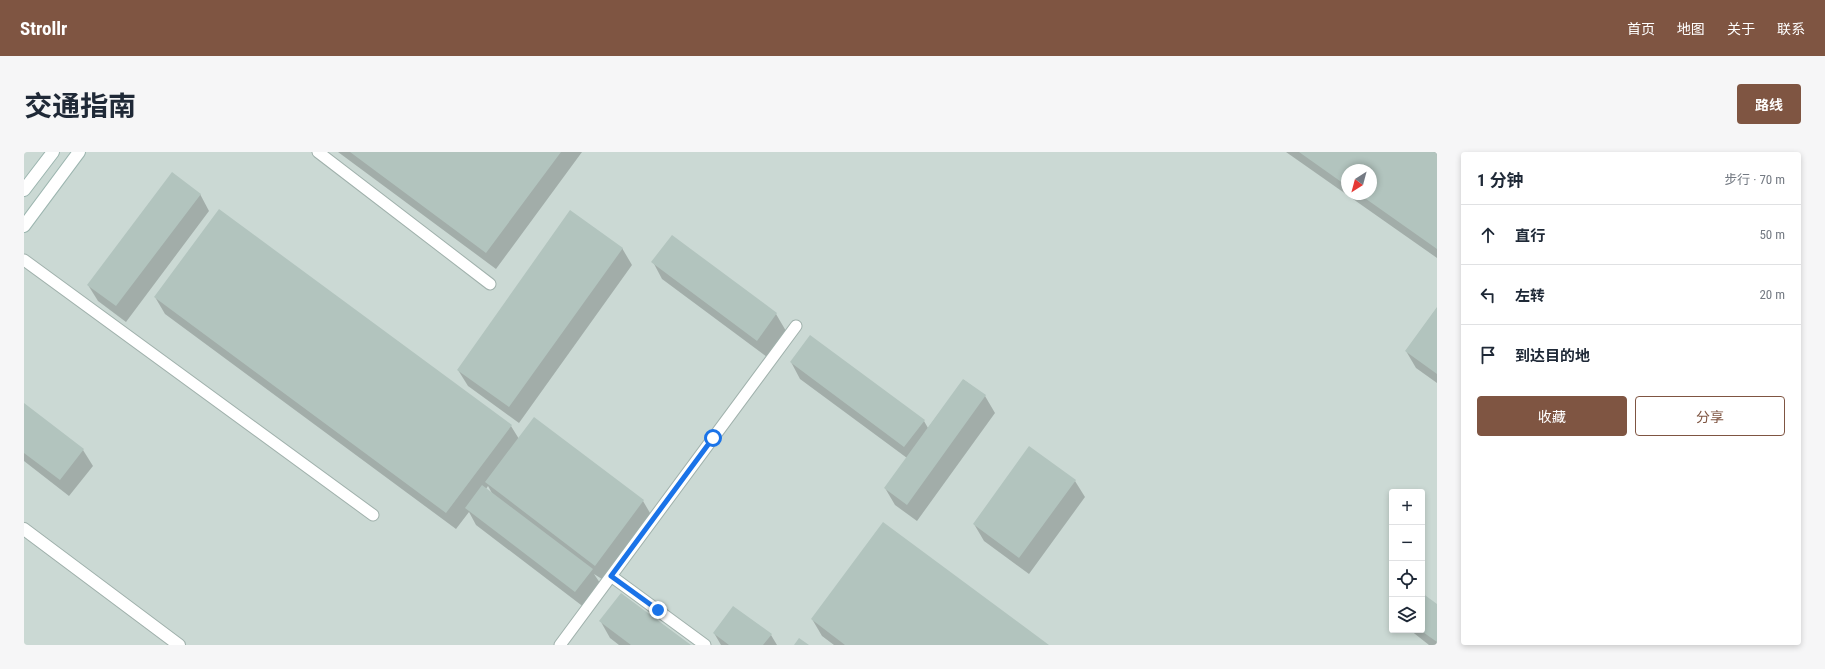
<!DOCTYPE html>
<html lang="zh">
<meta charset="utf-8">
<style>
body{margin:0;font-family:"Roboto Condensed","Noto Sans SC",sans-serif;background:#f6f6f7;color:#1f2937}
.controls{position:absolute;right:12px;bottom:12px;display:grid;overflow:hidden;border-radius:4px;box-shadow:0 2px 6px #0003}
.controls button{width:36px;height:36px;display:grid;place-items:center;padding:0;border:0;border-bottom:1px solid #e0e1e3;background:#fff;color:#1f2937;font:20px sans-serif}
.compass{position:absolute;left:1317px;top:12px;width:36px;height:36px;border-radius:50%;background:#fff;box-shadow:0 2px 6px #0003;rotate:216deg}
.stop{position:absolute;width:12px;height:12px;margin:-9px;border:3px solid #1a73e8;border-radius:50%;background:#fff}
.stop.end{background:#1a73e8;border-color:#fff;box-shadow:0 1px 4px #0008}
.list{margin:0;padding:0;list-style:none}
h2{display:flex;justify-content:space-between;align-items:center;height:52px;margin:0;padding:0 16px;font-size:17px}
h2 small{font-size:13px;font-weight:400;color:#747a83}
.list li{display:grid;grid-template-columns:26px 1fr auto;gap:12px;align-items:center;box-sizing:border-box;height:60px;padding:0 16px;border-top:1px solid #e0e1e3}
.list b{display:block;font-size:15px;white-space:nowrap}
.list em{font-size:13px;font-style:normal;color:#747a83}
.actions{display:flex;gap:8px;padding:12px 16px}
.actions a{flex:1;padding:9px 0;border:1px solid #7f5542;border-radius:4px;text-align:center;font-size:14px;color:#7f5542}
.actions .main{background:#7f5542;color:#fff}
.icon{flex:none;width:22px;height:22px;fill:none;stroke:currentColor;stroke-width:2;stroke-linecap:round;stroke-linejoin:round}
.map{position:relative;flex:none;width:1413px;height:493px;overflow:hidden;border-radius:4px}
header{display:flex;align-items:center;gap:24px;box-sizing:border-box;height:56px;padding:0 20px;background:#7f5542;color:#fff}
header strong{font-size:19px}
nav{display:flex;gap:22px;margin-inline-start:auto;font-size:14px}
.intro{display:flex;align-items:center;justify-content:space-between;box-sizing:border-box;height:96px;padding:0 24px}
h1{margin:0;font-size:28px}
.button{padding:10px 18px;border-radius:4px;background:#7f5542;color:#fff;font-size:14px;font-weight:700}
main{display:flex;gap:24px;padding:0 24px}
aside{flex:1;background:#fff;border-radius:4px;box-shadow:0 2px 6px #0003}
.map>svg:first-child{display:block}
.built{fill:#cbd9d4;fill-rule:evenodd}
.shadow{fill:#0003;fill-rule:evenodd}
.building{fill:#b2c4be}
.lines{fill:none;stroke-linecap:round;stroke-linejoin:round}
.service-casing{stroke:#a0b1ac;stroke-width:13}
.tertiary-casing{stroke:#a0b1ac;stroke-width:14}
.secondary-casing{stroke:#9cb5af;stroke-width:14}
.service{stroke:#fff;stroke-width:11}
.tertiary{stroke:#fff;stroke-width:12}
.secondary{stroke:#fff;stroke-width:12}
.route{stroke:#1a73e8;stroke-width:5}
</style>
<header>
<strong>Strollr</strong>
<nav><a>首页</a><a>地图</a><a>关于</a><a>联系</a></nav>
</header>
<div class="intro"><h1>交通指南</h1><a class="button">路线</a></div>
<main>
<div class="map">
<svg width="1413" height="493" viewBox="0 0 1413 493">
<rect width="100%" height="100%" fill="#dde9e5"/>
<path class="built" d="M0 0H1413V493H0ZM1323 18H1347V42H1323ZM1368 340H1398V478H1368Z"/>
<path class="shadow" d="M314 0H558L472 117Z
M1262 0H1413V106ZM1323 18H1347V42H1323Z
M176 42 185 59 102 170 74 149 64 133Z
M598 96 608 113 495 271 444 234 434 218Z
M629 110 752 162 762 179 743 205 638 127Z
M131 145 487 274 495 287 510 267 619 349 629 366 581 429 570 422 578 434 561 456 452 373 445 360 432 377 141 162ZM464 334 469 343 462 337Z
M1413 156V231L1392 216 1382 199Z
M767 210 900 269 904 276 940 228 961 244 971 261 893 369 871 353 861 336 883 306 776 227Z
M0 252 59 298 69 314 45 344 0 309Z
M1051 329 1061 345 1005 422 960 389 950 372Z
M1398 442 1413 453V493H1405L1386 478H1398Z
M788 467 1024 493H810L798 484Z
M577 470 665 493H595L586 486Z
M690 481 747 483 753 493H697Z"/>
<path class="building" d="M326 0H537L462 101Z
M1275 0H1413V97L1335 42H1347V18H1323V34Z
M148 20 177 42 92 154 63 133Z
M195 57 488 273 422 361 130 145Z
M546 58 599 96 485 255 433 218Z
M648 83 753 161 733 189 627 110Z
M1413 155V222L1381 199Z
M786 183 901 268 880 295 766 210Z
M939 227 962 243 883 353 860 336Z
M0 251 60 297 36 328 0 301Z
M510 265 620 348 571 414 461 330Z
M1005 294 1052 328 995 406 949 372Z
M458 333 569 417 551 440 441 356Z
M859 370 1025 493H821L787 467Z
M597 441 667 493H607L575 469Z
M1398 441 1413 452V490L1396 478H1398Z
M709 454 748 482 739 493H705L689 481Z
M775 486 785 493H770Z"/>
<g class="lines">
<defs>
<path id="service" d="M294 0 466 132
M0 108 349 363
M587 424 681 493
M536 493 772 174"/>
<path id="tertiary" d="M0 377 155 493"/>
<path id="secondary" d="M0 38 29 0
M0 74 55 0"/>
</defs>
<use href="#service" class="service-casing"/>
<use href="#tertiary" class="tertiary-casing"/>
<use href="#secondary" class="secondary-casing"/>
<use href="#service" class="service"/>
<use href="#tertiary" class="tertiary"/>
<use href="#secondary" class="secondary"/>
</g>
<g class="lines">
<path class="route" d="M634 458 587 424 689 286"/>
</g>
</svg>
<div class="controls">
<button>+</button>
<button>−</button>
<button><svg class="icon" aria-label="locate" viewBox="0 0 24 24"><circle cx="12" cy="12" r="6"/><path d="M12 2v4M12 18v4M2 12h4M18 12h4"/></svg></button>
<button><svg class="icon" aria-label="layers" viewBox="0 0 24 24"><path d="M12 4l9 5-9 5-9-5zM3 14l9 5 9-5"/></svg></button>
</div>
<svg class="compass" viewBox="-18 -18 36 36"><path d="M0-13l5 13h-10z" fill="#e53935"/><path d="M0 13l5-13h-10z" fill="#747a83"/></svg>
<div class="stop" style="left:689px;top:286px"></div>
<div class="stop end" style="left:634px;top:458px"></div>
</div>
<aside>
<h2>1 分钟<small>步行 · 70 m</small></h2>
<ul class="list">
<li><svg class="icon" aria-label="ahead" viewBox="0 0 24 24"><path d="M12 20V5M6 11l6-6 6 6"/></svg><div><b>直行</b></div><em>50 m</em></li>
<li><svg class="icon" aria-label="left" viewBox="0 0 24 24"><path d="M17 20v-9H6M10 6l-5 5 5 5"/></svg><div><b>左转</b></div><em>20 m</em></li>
<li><svg class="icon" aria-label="arrive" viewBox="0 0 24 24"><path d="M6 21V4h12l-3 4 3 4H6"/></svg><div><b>到达目的地</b></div></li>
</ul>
<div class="actions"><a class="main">收藏</a><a>分享</a></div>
</aside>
</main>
